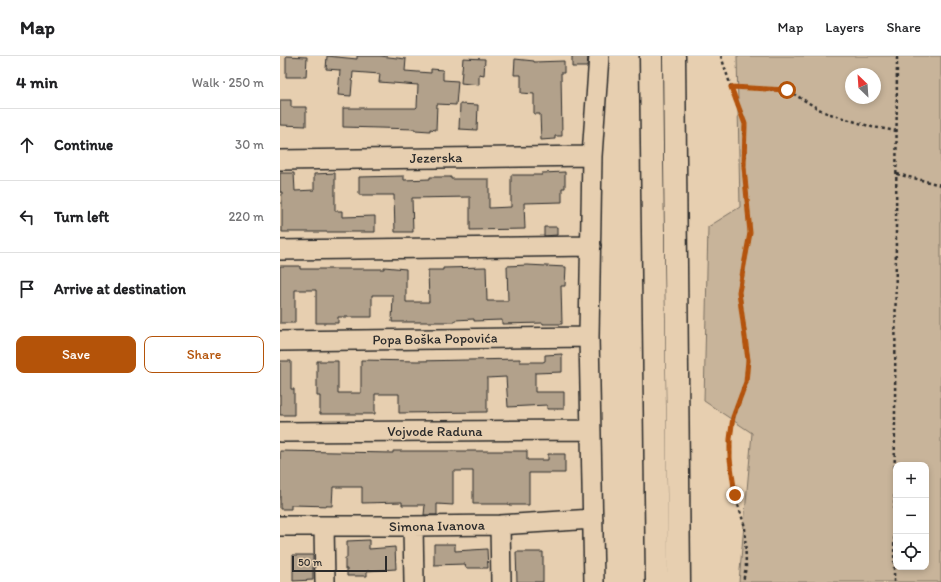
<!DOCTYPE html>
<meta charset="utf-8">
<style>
body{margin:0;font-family:Itim,sans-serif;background:#f2f2f2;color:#202124}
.controls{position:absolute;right:12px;bottom:12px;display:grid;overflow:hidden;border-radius:8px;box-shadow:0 2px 6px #0003}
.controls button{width:36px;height:36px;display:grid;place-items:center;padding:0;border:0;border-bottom:1px solid #e0e0e0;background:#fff;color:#202124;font:20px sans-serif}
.compass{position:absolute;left:565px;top:12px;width:36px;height:36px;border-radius:50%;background:#fff;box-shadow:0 2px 6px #0003;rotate:335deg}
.scale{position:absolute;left:12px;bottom:10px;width:95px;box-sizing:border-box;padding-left:4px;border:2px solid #2b2b2b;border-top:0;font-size:11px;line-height:14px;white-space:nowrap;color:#2b2b2b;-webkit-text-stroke:3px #e7cfb0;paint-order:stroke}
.stop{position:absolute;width:12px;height:12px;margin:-9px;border:3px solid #b45309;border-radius:50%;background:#fff}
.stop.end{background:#b45309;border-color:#fff;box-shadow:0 1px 4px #0008}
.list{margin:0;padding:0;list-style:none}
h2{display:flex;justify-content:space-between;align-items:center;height:52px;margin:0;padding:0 16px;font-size:17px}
h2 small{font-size:13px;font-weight:400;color:#757577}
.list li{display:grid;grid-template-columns:26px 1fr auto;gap:12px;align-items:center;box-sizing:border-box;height:72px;padding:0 16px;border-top:1px solid #e0e0e0}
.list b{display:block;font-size:15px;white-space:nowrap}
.list em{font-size:13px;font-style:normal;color:#757577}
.actions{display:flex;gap:8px;padding:12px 16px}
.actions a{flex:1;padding:9px 0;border:1px solid #b45309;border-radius:8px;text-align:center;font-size:14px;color:#b45309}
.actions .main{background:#b45309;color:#fff}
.icon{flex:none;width:22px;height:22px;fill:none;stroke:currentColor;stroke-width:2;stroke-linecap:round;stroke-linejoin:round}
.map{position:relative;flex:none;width:661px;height:526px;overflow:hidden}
header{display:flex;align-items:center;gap:24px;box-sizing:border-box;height:56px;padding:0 20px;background:#fff;border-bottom:1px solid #e0e0e0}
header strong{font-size:19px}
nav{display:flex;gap:22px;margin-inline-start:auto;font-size:14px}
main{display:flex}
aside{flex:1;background:#fff}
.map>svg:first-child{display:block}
.green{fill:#c8b49a;stroke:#7a7062;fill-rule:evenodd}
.building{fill:#b2a18b;stroke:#2b2b2b}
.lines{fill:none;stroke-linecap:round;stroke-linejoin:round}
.minor-casing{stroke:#2b2b2b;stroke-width:22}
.major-casing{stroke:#2b2b2b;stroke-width:25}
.path{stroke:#2b2b2b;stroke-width:2.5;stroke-dasharray:3 3;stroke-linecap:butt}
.minor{stroke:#e7cfb0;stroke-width:19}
.major{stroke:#e7cfb0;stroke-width:22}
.route{stroke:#b45309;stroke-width:5}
.labels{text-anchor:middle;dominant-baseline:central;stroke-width:3;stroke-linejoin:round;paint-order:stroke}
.street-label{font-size:14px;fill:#2b2b2b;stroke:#e7cfb0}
</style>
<header>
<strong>Map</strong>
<nav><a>Map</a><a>Layers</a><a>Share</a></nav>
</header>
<main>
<aside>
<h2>4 min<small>Walk · 250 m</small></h2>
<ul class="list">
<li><svg class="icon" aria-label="ahead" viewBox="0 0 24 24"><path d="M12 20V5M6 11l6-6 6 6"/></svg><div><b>Continue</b></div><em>30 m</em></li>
<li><svg class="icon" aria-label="left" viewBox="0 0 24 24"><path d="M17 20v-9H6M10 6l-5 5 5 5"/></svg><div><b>Turn left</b></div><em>220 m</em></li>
<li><svg class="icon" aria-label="arrive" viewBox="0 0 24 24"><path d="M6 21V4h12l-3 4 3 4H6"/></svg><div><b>Arrive at destination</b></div></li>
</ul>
<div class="actions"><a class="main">Save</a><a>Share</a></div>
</aside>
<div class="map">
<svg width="661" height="526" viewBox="0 0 661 526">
<rect width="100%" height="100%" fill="#e7cfb0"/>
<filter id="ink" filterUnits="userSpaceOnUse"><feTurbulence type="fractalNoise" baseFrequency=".025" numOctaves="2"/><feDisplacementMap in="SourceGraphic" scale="8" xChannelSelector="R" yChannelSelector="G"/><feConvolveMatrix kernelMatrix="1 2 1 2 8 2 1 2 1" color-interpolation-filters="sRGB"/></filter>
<g filter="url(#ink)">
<path class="green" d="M457 0H661V526H459L472 377 424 345 428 171 460 151ZM571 18H595V42H571ZM616 409H646V511H616Z"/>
<path class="building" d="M6 0 27 1 26 21H6Z
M47 0 77 3V0H100L126 3 125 15 151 17V13L163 14V24L178 25 176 49 157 48 156 74 150 73V75L135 74V73L63 71V52H136L137 51 138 29 99 26 100 18 73 16 71 40 58 39 60 14 46 13Z
M292 0H308L307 11H292Z
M183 2 205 3 204 19 199 18V29L181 27Z
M235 3 254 5V6L284 5V17H281L282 80H275V83L261 84 260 58H254V38L241 37V19H234Z
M0 44H11V51H26V70L0 69Z
M180 48 198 49 197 74 179 73Z
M285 116V132H282V146L244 147 245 173 190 174V141L132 142 133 176H115L114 139H79V121L124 120V124L150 123V121H171V123H209V152L231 151V119H262V117Z
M0 117H14L15 135 34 134V118L55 117V155H62V161L95 160V176H2V136H0Z
M264 171H277V179L264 180Z
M247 209 286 211 285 230H281L282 268H263V267L222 268V264L194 265V263L175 264V266H112L113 239H92V261H58V267H36V234H15V267H0V210H20V213H104V211L126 213V246H149L148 214H163V212L206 211 207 245H228L227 210Z
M282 298V316L255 317V336H284V353H267V349L228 351 226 321 207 322V356L119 357V338H95V358H40V340H37V305H58V337H81V304L137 305 240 303V306H263L265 305V299Z
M0 305H11V333H14V359H0Z
M0 395 113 397V395H247V404H268V398H285V417H249V449H229V448H193V415H173V449L157 448V459H144L145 449H122V446L82 447V431H53L52 450 11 449V453H0Z
M89 484V493L115 491 116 513 87 515V520H67V513H65V502H67V485Z
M154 488H175V495L207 493 208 512H186L185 508 154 509Z
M236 496H263V526H237Z
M13 499H33V524L13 525Z"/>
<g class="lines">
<defs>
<path id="minor" d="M0 104 312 100
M0 194 311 190
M0 285 309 281
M0 376 310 374
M220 469 221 526
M0 470H133L220 469 313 463
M44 470 45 526
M133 470 134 526
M314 526 309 281 312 100 319 0"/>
<path id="major" d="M371 0 377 526
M394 0 399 526"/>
</defs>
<use href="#minor" class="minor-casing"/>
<use href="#major" class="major-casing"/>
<path class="path" d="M441 0 451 31 507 34 544 56 592 71 617 75
M451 31 465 68 464 111 470 177 459 235 468 304 466 326 453 361 450 383V403L455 439 465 471 466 511 463 526
M617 118 661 129
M614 526 617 0"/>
<use href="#minor" class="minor"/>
<use href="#major" class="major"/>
</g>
</g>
<g class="lines" filter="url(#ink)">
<path class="route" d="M455 439 450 403V383L453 361 466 326 468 304 459 236 470 177 464 111 465 68 451 31 507 34"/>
</g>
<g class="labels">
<g class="street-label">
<text transform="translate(156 102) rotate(-1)">Jezerska</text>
<text transform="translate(155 283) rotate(-1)">Popa Boška Popovića</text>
<text x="155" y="375">Vojvode Raduna</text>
<text transform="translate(157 470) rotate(-1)">Simona Ivanova</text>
</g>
</g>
</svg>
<div class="controls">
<button>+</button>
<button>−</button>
<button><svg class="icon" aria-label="locate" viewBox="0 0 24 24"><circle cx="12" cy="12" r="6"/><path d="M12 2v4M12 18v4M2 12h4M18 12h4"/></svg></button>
</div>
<svg class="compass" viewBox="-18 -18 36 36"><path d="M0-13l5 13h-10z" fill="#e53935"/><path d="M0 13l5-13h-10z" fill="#757577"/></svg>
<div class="scale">50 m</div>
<div class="stop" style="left:507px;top:34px"></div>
<div class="stop end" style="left:455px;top:439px"></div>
</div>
</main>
